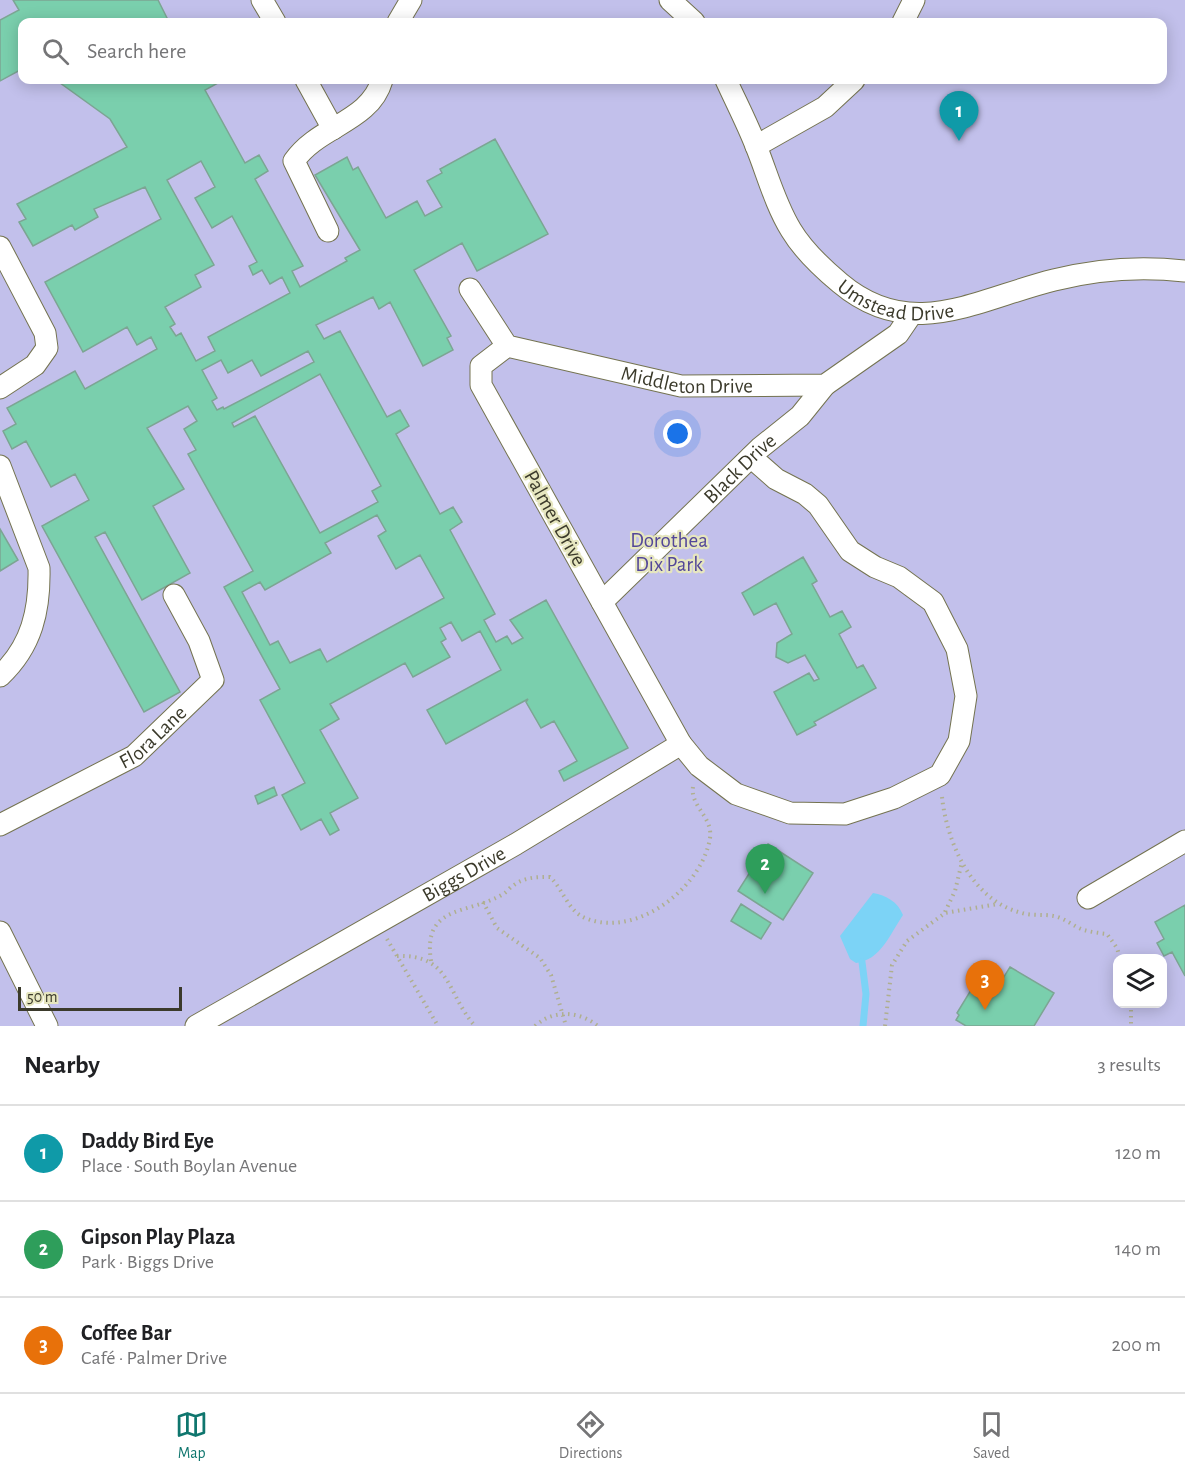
<!DOCTYPE html>
<meta charset="utf-8">
<style>
body{margin:0;font-family:"Alegreya Sans",sans-serif;background:#f6f6f6;color:#202124}
.controls{position:absolute;right:18px;bottom:18px;display:grid;overflow:hidden;border-radius:12px;box-shadow:0 3px 15px #0003}
.controls button{width:54px;height:54px;display:grid;place-items:center;padding:0;border:0;border-bottom:2px solid #e0e0e0;background:#fff;color:#202124;font:30px sans-serif}
.scale{position:absolute;left:18px;bottom:15px;width:164px;box-sizing:border-box;padding-left:6px;border:3px solid #3b3a2b;border-top:0;font-size:16px;line-height:21px;white-space:nowrap;color:#3b3a2b;-webkit-text-stroke:4px #e6e6bf;paint-order:stroke}
.you{position:absolute;left:678px;top:434px;width:21px;height:21px;margin:-15px;border:4px solid #fff;border-radius:50%;background:#1a73e8;box-shadow:0 0 0 9px #1a73e833}
.badge{display:grid;place-items:center;width:39px;height:39px;border-radius:50%;background:#0f766e;color:#fff;font-size:20px;font-weight:700}
.pin{position:absolute;translate:-50% -50px;filter:drop-shadow(0 2px 3px #0008)}
.pin::after{content:'';position:absolute;top:32px;width:21px;height:18px;background:inherit;clip-path:polygon(0 0,100% 0,50% 100%)}
.list{margin:0;padding:0;list-style:none}
h2{display:flex;justify-content:space-between;align-items:center;height:78px;margin:0;padding:0 24px;font-size:26px}
h2 small{font-size:20px;font-weight:400;color:#757577}
.list li{display:grid;grid-template-columns:39px 1fr auto;gap:18px;align-items:center;box-sizing:border-box;height:96px;padding:0 24px;border-top:2px solid #e0e0e0}
.list b{display:block;font-size:22px;white-space:nowrap}
.list p{margin:0;font-size:20px;white-space:nowrap;color:#757577}
.list em{font-size:20px;font-style:normal;color:#757577}
.icon{flex:none;width:33px;height:33px;fill:none;stroke:currentColor;stroke-width:2;stroke-linecap:round;stroke-linejoin:round}
.map{position:relative;flex:none;width:1185px;height:1026px;overflow:hidden}
.search{position:absolute;background:#fff;box-shadow:0 3px 15px #0003;left:18px;right:18px;top:18px;height:66px;display:flex;align-items:center;gap:15px;box-sizing:border-box;padding:0 21px;border-radius:12px;color:#757577;font-size:22px}
.sheet{height:366px;background:#fff}
nav{display:flex;justify-content:space-around;align-items:center;box-sizing:border-box;height:84px;border-top:2px solid #e0e0e0;background:#fff;font-size:16px;color:#757577}
nav a{display:grid;justify-items:center;gap:3px}
nav .on{color:#0f766e}
.map>svg:first-child{display:block}
.green{fill:#c2c0eb;fill-rule:evenodd}
.water{fill:#7cd3f6}
.lines{fill:none;stroke-linecap:round;stroke-linejoin:round}
.stream{stroke:#7cd3f6;stroke-width:7}
.building{fill:#7acfad;stroke:#7ca593;stroke-width:1.5;fill-rule:evenodd}
.minor-casing{stroke:#747350;stroke-width:23}
.path{stroke:#afaf8f;stroke-width:4;stroke-dasharray:1.5 4.5;stroke-linecap:butt}
.minor{stroke:#fff;stroke-width:21}
.labels{text-anchor:middle;dominant-baseline:central;stroke-width:4.5;stroke-linejoin:round;paint-order:stroke}
.street-label{font-size:21px;fill:#3b3a2b;stroke:#e6e6bf}
.park-label{font-size:21px;fill:#534798;stroke:#e6e6bf}
</style>
<div class="map">
<svg width="1185" height="1026" viewBox="0 0 1185 1026">
<rect width="100%" height="100%" fill="#e6e6bf"/>
<path class="green" d="M0 0H1185V1026H0ZM22 22H1162V80H22ZM1118 958H1162V1004H1118Z"/>
<path class="water" d="M873 893C886 895 898 902 903 915 890 934 881 960 856 963L850 959 840 936Z"/>
<g class="lines">
<path class="stream" d="M862 962 866 994 863 1026"/>
</g>
<path class="building" d="M13 0H158L169 22H22V69L0 81V20L19 10Z
M56 80H216L218 83 205 90 245 163 259 155 268 171 255 179 303 266 292 271 300 287 347 261 345 258 360 250 315 175 347 157 353 170 358 167 386 218 417 201 425 216 442 207 427 181 442 173 440 169 495 139 548 234 477 271 462 243 414 270 451 336 447 338 453 350 423 366 390 302 379 309 373 297 316 325 324 339 340 331 387 417 400 410 409 426 396 434 440 514 453 507 462 522 450 530 495 614 484 620 496 642 507 636 512 644 523 638 510 620 546 600 628 748 564 781 559 771 577 761 554 721 541 728 526 702 528 699 446 744 427 710 501 670 480 631 462 641 451 622 440 628 446 639 441 642 450 657 413 677 405 663 330 704 339 719 320 730 358 798 330 813 339 830 330 835 321 819 301 830 282 795 305 783 260 700 280 689 224 587 253 571 188 454 196 450 184 429 197 421 188 406 147 428 184 489 153 506 190 573 142 600 105 532 95 537 180 692 144 712 42 526 89 500 75 474 51 487 26 441 12 449 3 431 16 424 7 408 75 371 85 389 157 349 151 337 137 345 127 327 83 352 45 282 161 219 145 187 94 209 98 217 75 230 72 225 33 246 19 222 26 219 17 204 127 147 110 119ZM201 161 215 187 195 198 212 228 232 216 257 262 249 266 253 275 262 270 270 284 282 277 290 293 208 337 215 351 196 361 181 333 176 336 170 327 175 324 165 307 201 287 195 275 214 265 167 180ZM308 351 314 362 224 409 223 407 217 410 212 401 217 398 202 370 221 360 228 373 252 360 261 376ZM320 374 381 486 372 491 378 502 320 533 255 416 234 427 232 423ZM377 515 386 531 378 536 396 569 420 555 444 598 327 662 320 649 290 663 278 641 270 645 242 592 260 582 265 590 331 553 325 543Z
M0 529 18 560 0 571Z
M803 557 817 581 812 584 830 617 842 611 851 627 839 634 857 668 863 665 876 688 814 722 816 725 797 735 774 692 809 673 814 681 819 679 805 655 788 663 776 657 777 643 792 634 776 603 754 615 742 593Z
M274 787 277 795 258 804 255 796Z
M768 844 813 873 783 920 738 891Z
M741 904 771 923 761 939 731 921Z
M1185 905V976L1172 952 1164 956 1157 943 1164 939 1155 922Z
M1010 967 1054 993 1034 1026H966L956 1020 959 1015 957 1013 971 990 989 1001Z"/>
<g class="lines">
<defs>
<g id="minor">
<path d="M262 0 275 22"/>
<path d="M670 0 694 22"/>
<path d="M398 22 411 0"/>
<path d="M903 22 914 0"/>
<path d="M306 80 333 129"/>
<path id="s1" d="M726 80C736 102 747 123 756 146 767 173 775 204 791 230 803 250 822 268 840 283 911 343 977 299 1054 280 1097 269 1141 266 1185 271"/>
<path d="M756 146 825 107 854 80"/>
<path d="M328 231 294 161C318 126 370 122 382 80"/>
<path d="M0 247 45 333 47 348 35 365 0 388"/>
<path id="s2" d="M470 289 507 346 681 386 825 385 898 334 911 315"/>
<path d="M0 466 39 568C40 610 32 646 0 676"/>
<path id="s3" d="M602 602 760 448 800 416 825 385"/>
<path d="M681 744 699 766 736 794 790 813 845 814 894 798 940 775 959 741 966 696 957 649 933 602 899 577 875 567 850 551 818 505 805 494 776 479 751 457"/>
<path id="s4" d="M0 825 134 756 213 680 199 641 174 595"/>
<path d="M1088 898 1185 841"/>
<path d="M0 932 47 1026"/>
<path id="s5" d="M196 1026 516 844 681 744 481 385V366L507 346"/>
</g>
</defs>
<use href="#minor" class="minor-casing"/>
<path class="path" d="M942 797C947 843 972 901 1022 913 1032 916 1044 914 1054 916 1065 918 1074 927 1084 930 1091 932 1099 933 1107 934L1117 948 1120 958
M483 902 497 928 540 958 551 975 566 1026
M945 912 955 891 962 862
M387 939 438 1026
M397 956C451 954 446 993 475 1026
M431 961C422 903 470 915 503 894 507 892 510 887 514 885 525 877 537 877 550 877 563 889 568 911 585 918 636 939 702 888 710 838 713 817 690 806 693 787
M1131 1004V1026
M535 1026C554 1009 579 1011 598 1026
M885 1026 892 965 907 941 945 913 998 904"/>
<use href="#minor" class="minor"/>
</g>
<g class="labels">
<g class="street-label">
<text stroke="none"><textPath href="#s1" startOffset="297">Umstead Drive</textPath></text>
<text stroke="none"><textPath href="#s2" startOffset="252">Middleton Drive</textPath></text>
<text stroke="none"><textPath href="#s3" startOffset="192">Black Drive</textPath></text>
<text transform="translate(555 518) rotate(61)">Palmer Drive</text>
<text stroke="none"><textPath href="#s4" startOffset="177">Flora Lane</textPath></text>
<text stroke="none"><textPath href="#s5" startOffset="308">Biggs Drive</textPath></text>
</g>
<g class="park-label">
<text x="669" y="540">Dorothea<tspan x="669" dy="24">Dix Park</tspan></text>
</g>
</g>
</svg>
<div class="controls">
<button><svg class="icon" aria-label="layers" viewBox="0 0 24 24"><path d="M12 4l9 5-9 5-9-5zM3 14l9 5 9-5"/></svg></button>
</div>
<div class="scale">50 m</div>
<div class="you"></div>
<div class="pin badge" style="left:959px;top:141px;background:#0f9aa8">1</div>
<div class="pin badge" style="left:765px;top:894px;background:#2e9e5b">2</div>
<div class="pin badge" style="left:985px;top:1010px;background:#e8710a">3</div>
<div class="search"><svg class="icon" aria-label="search" viewBox="0 0 24 24"><circle cx="10" cy="10" r="6"/><path d="M15 15l6 6"/></svg>Search here</div>
</div>
<section class="sheet">
<h2>Nearby<small>3 results</small></h2>
<ul class="list">
<li><span class="badge" style="background:#0f9aa8">1</span><div><b>Daddy Bird Eye</b><p>Place · South Boylan Avenue</p></div><em>120 m</em></li>
<li><span class="badge" style="background:#2e9e5b">2</span><div><b>Gipson Play Plaza</b><p>Park · Biggs Drive</p></div><em>140 m</em></li>
<li><span class="badge" style="background:#e8710a">3</span><div><b>Coffee Bar</b><p>Café · Palmer Drive</p></div><em>200 m</em></li>
</ul>
</section>
<nav>
<a class="on"><svg class="icon" aria-label="map" viewBox="0 0 24 24"><path d="M3 6l6-2 6 2 6-2v14l-6 2-6-2-6 2zM9 4v14M15 6v14"/></svg>Map</a>
<a><svg class="icon" aria-label="directions" viewBox="0 0 24 24"><path d="M12 3l9 9-9 9-9-9zM9 14v-3h6M13 9l2 2-2 2"/></svg>Directions</a>
<a><svg class="icon" aria-label="saved" viewBox="0 0 24 24"><path d="M7 4h10v16l-5-4-5 4z"/></svg>Saved</a>
</nav>
